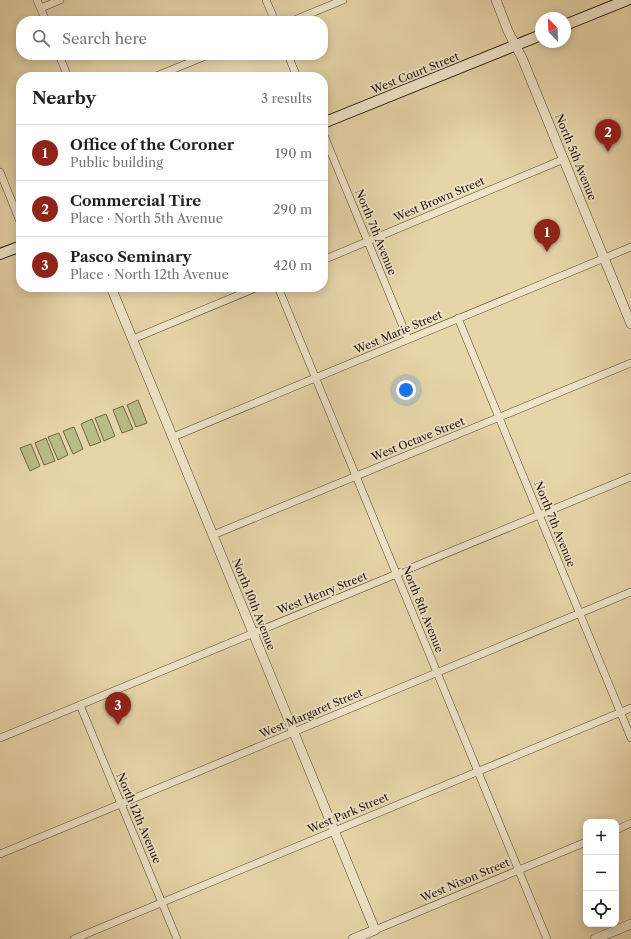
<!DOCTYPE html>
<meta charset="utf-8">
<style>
body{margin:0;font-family:"Libre Caslon Text",serif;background:#f6f6f6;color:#202124}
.controls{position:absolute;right:12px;bottom:12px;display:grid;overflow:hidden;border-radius:8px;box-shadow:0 2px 10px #0003}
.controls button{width:36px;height:36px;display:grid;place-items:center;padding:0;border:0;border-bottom:1px solid #e0e0e0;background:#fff;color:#202124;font:20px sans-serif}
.compass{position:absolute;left:535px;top:12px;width:36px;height:36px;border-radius:50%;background:#fff;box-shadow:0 2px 10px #0003;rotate:337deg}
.you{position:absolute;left:406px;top:390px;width:14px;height:14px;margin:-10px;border:3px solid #fff;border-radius:50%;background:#1a73e8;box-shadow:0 0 0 6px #1a73e833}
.badge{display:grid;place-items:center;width:26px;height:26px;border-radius:50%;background:#8f2418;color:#fff;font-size:13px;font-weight:700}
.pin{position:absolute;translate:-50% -33px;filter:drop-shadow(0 1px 2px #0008)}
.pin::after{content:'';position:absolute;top:21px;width:14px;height:12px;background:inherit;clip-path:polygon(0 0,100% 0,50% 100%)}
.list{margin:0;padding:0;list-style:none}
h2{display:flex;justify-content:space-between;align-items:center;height:52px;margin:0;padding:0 16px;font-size:17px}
h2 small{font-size:13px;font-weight:400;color:#757577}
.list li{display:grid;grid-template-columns:26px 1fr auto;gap:12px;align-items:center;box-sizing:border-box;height:56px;padding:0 16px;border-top:1px solid #e0e0e0}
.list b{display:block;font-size:15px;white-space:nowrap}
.list p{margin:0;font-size:13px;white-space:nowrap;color:#757577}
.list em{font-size:13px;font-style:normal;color:#757577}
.icon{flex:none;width:22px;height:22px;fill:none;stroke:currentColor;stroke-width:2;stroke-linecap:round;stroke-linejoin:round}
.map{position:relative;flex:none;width:631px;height:939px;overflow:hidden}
.search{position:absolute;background:#fff;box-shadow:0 2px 10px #0003;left:16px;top:16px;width:312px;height:44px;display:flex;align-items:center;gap:10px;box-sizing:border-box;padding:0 14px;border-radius:16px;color:#757577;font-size:15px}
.panel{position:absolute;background:#fff;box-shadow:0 2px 10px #0003;left:16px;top:72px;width:312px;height:220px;border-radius:16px}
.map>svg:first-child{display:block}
.grass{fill:#babc85;stroke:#6e6748}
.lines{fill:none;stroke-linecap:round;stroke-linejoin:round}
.minor-casing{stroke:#544332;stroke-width:8}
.tertiary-casing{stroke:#544332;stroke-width:10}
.secondary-casing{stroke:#23120a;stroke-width:12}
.minor{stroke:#efe4c8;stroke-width:7}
.tertiary{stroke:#efe4c8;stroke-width:9}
.secondary{stroke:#efe4c8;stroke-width:10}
.labels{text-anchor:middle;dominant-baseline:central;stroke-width:3.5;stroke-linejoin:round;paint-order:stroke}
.street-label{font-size:11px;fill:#23120a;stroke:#efe4c8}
</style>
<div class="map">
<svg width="631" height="939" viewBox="0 0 631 939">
<rect width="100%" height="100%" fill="#e7d5aa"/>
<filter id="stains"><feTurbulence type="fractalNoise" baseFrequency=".005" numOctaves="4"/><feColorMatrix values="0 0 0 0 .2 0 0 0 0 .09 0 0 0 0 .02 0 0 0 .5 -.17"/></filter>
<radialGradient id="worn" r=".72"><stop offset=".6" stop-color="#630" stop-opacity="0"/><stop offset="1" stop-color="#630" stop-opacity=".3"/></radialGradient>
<path class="grass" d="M138 400 147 423 136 427 127 405Z
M123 406 133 429 122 433 113 410Z
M106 414 115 436 104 441 95 418Z
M92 419 101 442 90 446 81 424Z
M74 427 83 449 73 454 63 431Z
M59 433 68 455 58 460 48 437Z
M46 438 55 461 44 465 35 443Z
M31 444 40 466 30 471 20 448Z"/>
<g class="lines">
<defs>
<path id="minor" d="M37 0 46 21
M266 0 275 21
M41 8 60 0
M292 21 343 0
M59 55 68 77
M288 55 297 77
M154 77 208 55
M323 133 408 339
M0 172 21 224
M323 260 564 159
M278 287 547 939
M458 318 631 738
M133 339 258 287
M173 437 631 247
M213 535 631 363
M80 705 177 939
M0 738 631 477
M616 830 631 823
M0 854 631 592
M375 930 586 842
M74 939 631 708"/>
<path id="tertiary" d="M496 0 508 31 522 58 631 324
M111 287 375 930 353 939
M595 939 631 924"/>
<path id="secondary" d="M565 25 627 0
M323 123 541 35
M0 254 21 246"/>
</defs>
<use href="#minor" class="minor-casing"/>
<use href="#tertiary" class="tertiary-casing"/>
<use href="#secondary" class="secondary-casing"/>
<use href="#minor" class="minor"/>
<use href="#tertiary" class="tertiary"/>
<use href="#secondary" class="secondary"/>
</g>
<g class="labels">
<g class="street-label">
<text transform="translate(415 73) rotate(-22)">West Court Street</text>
<text transform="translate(576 157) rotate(68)">North 5th Avenue</text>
<text transform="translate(439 199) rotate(-23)">West Brown Street</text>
<text transform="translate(376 232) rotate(68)">North 7th Avenue</text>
<text transform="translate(398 332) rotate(-23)">West Marie Street</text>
<text transform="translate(418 439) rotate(-22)">West Octave Street</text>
<text transform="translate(555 524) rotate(68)">North 7th Avenue</text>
<text transform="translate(322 593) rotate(-22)">West Henry Street</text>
<text transform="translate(254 604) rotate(68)">North 10th Avenue</text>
<text transform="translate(423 609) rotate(68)">North 8th Avenue</text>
<text transform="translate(311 713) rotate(-23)">West Margaret Street</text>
<text transform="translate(348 813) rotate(-23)">West Park Street</text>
<text transform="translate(139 818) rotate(67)">North 12th Avenue</text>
<text transform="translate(465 880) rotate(-23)">West Nixon Street</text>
</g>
</g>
<rect width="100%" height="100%" filter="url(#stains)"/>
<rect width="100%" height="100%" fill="url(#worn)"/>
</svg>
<div class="controls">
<button>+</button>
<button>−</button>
<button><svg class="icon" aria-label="locate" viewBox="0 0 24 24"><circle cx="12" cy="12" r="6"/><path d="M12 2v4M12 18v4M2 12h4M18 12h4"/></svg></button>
</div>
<svg class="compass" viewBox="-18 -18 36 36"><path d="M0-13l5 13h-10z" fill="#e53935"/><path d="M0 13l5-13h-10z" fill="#757577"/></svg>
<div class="you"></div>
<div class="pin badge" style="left:547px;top:252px">1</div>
<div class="pin badge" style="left:608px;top:152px">2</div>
<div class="pin badge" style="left:118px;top:725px">3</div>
<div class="search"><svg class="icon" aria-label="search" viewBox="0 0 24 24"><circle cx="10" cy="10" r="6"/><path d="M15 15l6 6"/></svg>Search here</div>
<section class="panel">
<h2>Nearby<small>3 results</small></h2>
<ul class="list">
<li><span class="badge">1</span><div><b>Office of the Coroner</b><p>Public building</p></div><em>190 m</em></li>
<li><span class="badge">2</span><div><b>Commercial Tire</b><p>Place · North 5th Avenue</p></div><em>290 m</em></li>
<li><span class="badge">3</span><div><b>Pasco Seminary</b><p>Place · North 12th Avenue</p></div><em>420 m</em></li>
</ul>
</section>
</div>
